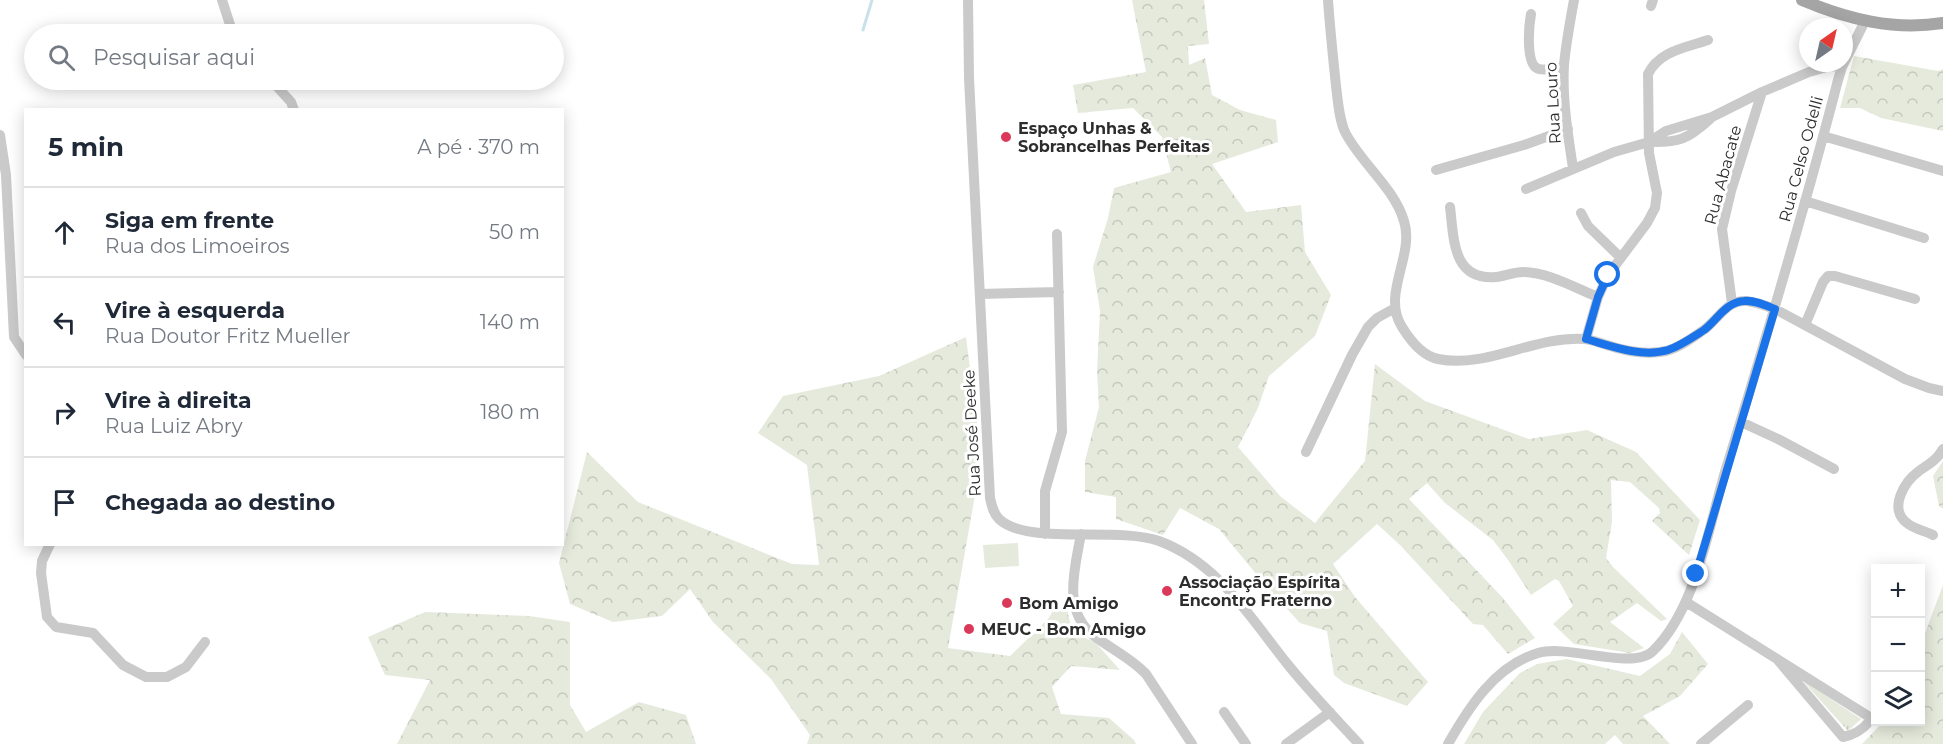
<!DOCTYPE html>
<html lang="pt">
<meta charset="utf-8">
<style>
body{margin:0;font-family:Montserrat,sans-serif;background:#f2f2f3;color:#1f2937}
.controls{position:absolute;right:18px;bottom:18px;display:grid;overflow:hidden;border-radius:0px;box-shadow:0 3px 15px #0003}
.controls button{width:54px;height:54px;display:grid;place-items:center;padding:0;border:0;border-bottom:2px solid #e0e1e3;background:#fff;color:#1f2937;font:30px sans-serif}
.compass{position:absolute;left:1799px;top:18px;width:54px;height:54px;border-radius:50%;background:#fff;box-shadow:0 3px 15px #0003;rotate:34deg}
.stop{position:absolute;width:18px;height:18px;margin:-14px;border:4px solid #1a73e8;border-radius:50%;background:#fff}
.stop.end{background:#1a73e8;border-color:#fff;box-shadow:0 2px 6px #0008}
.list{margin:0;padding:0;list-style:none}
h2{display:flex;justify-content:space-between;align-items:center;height:78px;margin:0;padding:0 24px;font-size:26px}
h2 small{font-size:20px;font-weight:400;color:#747a83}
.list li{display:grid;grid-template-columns:39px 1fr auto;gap:18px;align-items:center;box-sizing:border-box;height:90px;padding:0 24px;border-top:2px solid #e0e1e3}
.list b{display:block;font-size:22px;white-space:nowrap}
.list p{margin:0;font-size:20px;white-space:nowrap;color:#747a83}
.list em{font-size:20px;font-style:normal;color:#747a83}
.icon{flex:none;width:33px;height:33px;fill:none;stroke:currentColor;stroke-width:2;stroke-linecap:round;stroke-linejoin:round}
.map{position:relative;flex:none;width:1943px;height:744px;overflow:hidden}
.search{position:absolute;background:#fff;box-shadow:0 3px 15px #0003;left:24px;top:24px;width:540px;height:66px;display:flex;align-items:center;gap:15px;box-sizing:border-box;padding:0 21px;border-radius:33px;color:#747a83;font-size:22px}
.panel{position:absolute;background:#fff;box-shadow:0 3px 15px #0003;left:24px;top:108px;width:540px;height:438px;border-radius:0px}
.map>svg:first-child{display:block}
.grass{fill:#e5eadc}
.forest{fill:url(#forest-crowns)}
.park{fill:url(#park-tufts)}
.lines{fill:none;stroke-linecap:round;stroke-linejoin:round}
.stream{stroke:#c9e1e9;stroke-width:3}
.minor{stroke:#cacaca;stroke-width:10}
.major{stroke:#a5a5a5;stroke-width:12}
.route{stroke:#1a73e8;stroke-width:8}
.poi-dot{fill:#db395a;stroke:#fff;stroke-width:2}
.labels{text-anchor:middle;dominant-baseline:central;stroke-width:6;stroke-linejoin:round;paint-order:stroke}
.street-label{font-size:16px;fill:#2d2d2d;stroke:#fff}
.poi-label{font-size:16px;font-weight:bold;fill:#2d2d2d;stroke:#fff;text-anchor:start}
</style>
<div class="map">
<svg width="1943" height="744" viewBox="0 0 1943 744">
<defs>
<pattern id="forest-crowns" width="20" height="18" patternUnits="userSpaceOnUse" patternTransform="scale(1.5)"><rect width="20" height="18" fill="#e5eadc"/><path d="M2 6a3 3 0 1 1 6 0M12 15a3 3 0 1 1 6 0" fill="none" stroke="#c5c9bd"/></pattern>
<pattern id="park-tufts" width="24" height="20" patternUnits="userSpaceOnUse" patternTransform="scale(1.5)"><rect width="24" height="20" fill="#e5eadc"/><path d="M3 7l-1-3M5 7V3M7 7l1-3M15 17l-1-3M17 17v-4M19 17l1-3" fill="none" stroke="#c5c9bd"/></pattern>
</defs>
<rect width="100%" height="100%" fill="#fff"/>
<path class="grass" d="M1018 543 1019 566 985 568 983 545Z"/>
<path class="forest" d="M1132 0H1204L1209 44 1188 46 1189 65 1205 58 1212 95 1240 110 1276 120 1278 142 1212 164 1246 212 1301 205 1305 252 1331 295 1315 336 1269 376 1258 408 1238 447 1281 497 1315 523 1365 461 1375 364 1425 401 1529 439 1587 430 1636 452 1700 520 1689 555 1652 521 1660 513 1659 508 1630 482 1611 480 1612 522 1606 558 1613 567 1667 619 1661 621 1637 603 1610 622 1644 648 1630 653 1574 644 1553 624 1573 606 1559 581 1555 579 1531 595 1508 560 1493 540 1445 503 1427 483 1409 499 1502 597 1535 638 1508 654 1483 625 1473 624 1400 545 1377 524 1333 564 1355 597 1428 682 1407 706 1344 683 1334 675 1327 631 1300 623 1266 586 1219 529 1180 508 1163 535 1116 519V497L1085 492V461L1099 407 1097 372 1100 311 1093 267 1108 218 1114 188 1171 172 1162 137 1133 108 1078 113 1073 85 1146 72Z
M1854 56 1938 71 1943 69V131L1881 118 1860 108H1840Z
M966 337 979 439 978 478 948 648 1010 656 1048 619 1053 611 1066 606 1073 633 1095 642 1120 670 1071 666 1052 687 1061 714 1109 718 1134 740 1136 744H807L810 735 771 679 713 622 690 589 662 616 613 622 570 604 559 563 587 452 638 502 792 564 819 565 807 465 758 433 783 396 879 376Z
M1943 461V509L1939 506 1933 476Z
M1943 585V744H1862L1883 722H1920L1921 644Z
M425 612 529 616 570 622V705L586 732 639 702 686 715 696 744H397L430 680 385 675 368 637Z
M1682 632 1708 664 1680 696 1643 716 1670 744H1623L1615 735 1605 744H1464L1483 712 1520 673 1537 664 1567 659 1640 676 1670 654Z"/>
<path class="park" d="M1801 679 1861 719 1848 731Z"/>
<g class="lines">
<path class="stream" d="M863 30 872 0"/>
<path class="minor" d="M222 0 233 34
M968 0 969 78 990 498C992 506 993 513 999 519 1028 546 1116 526 1159 541 1219 563 1251 619 1289 666 1311 693 1335 718 1359 744
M1328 0C1330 29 1333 57 1336 86 1338 101 1339 121 1346 134 1363 165 1394 188 1404 221 1415 256 1381 294 1402 327 1410 340 1423 356 1438 359 1486 369 1536 335 1585 339 1593 340 1600 343 1607 345 1625 351 1647 355 1666 351 1679 348 1694 337 1705 329 1718 319 1727 301 1744 301 1755 301 1765 306 1775 309L1905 379 1929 388 1943 391
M1651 6 1653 0
M1531 14C1529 25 1525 66 1539 69 1546 71 1557 68 1564 67
M271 80 291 102 294 110
M0 135 6 175 14 337 26 355
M1823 136 1943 171
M1649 142C1679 143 1688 139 1710 119
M1573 168C1568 135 1562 99 1564 65 1566 43 1570 22 1574 0
M1436 170 1524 145 1568 129
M1526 189 1614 152 1649 142 1666 131 1712 117 1762 92 1809 72 1830 66 1842 67
M1805 201 1924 238
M1450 207C1454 238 1452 281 1496 277 1505 276 1514 272 1523 272 1548 272 1575 288 1598 297
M1581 213 1588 226 1620 257
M980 294 1059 292
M1732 303 1722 229 1731 191 1762 92
M1805 325 1823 282 1828 276H1835L1915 299
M1586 339 1598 297 1608 275 1647 223 1655 208 1657 193 1649 153 1648 74C1659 51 1685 48 1708 40
M1741 422 1778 439 1834 469
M1306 452 1352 355 1368 327 1377 318 1395 308
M1045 534V491L1062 432 1057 234
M1081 534C1075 568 1062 610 1093 635 1111 649 1131 658 1146 674L1192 744
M1933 535C1925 531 1914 529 1907 523 1888 509 1904 482 1919 471 1929 464 1937 460 1943 449
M50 544 42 561 41 573 47 617 56 627 93 633 123 665 146 677H167L186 667 205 642
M1686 602 1868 716 1869 722C1861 731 1854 735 1843 737L1777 659
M1224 712 1246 744
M1286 744 1330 712
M1448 744C1469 707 1495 666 1538 653 1569 644 1633 671 1653 651 1696 609 1708 529 1725 472 1765 342 1804 212 1838 80L1842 67 1865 21
M1701 744 1748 705"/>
<path class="major" d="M1802 0C1847 19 1894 31 1943 23"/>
</g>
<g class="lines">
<path class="route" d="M1608 275 1598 297 1586 339C1611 346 1642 358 1668 350 1680 346 1693 337 1704 330 1717 320 1726 302 1744 301 1755 300 1765 305 1775 309L1696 574"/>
</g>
<g class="poi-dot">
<circle cx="1006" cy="137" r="6"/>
<circle cx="1167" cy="591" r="6"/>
<circle cx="1007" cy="603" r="6"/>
<circle cx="969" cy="629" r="6"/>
</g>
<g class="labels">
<g class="street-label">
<text transform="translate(1553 103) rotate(-93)">Rua Louro</text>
<text transform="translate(1801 159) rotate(-75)">Rua Celso Odelli</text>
<text transform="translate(1723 175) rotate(-75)">Rua Abacate</text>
<text transform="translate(972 433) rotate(-93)">Rua José Deeke</text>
</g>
<g class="poi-label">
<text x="1018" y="128">Espaço Unhas &amp;<tspan x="1018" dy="18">Sobrancelhas Perfeitas</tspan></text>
<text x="1179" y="582">Associação Espírita<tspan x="1179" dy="18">Encontro Fraterno</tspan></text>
<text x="1019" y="603">Bom Amigo</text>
<text x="981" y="629">MEUC - Bom Amigo</text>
</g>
</g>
</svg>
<div class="controls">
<button>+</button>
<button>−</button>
<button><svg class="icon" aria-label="layers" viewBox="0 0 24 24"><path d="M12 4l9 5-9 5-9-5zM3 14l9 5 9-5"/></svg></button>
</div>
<svg class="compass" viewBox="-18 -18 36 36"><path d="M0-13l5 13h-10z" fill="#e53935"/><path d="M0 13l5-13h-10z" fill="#747a83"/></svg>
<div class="stop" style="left:1608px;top:275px"></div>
<div class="stop end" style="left:1696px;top:574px"></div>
<div class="search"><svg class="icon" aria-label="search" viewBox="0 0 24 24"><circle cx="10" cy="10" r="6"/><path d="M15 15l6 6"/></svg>Pesquisar aqui</div>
<section class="panel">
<h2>5 min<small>A pé · 370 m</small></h2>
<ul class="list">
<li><svg class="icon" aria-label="ahead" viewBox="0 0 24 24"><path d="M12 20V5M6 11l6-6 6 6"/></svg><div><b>Siga em frente</b><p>Rua dos Limoeiros</p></div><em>50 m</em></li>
<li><svg class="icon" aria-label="left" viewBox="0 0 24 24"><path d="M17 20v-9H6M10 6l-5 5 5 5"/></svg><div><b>Vire à esquerda</b><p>Rua Doutor Fritz Mueller</p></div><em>140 m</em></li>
<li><svg class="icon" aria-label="right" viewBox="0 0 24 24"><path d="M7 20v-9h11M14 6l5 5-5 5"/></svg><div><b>Vire à direita</b><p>Rua Luiz Abry</p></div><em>180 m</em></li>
<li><svg class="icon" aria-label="arrive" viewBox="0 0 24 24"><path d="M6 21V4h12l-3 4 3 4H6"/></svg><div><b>Chegada ao destino</b></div></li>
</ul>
</section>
</div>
